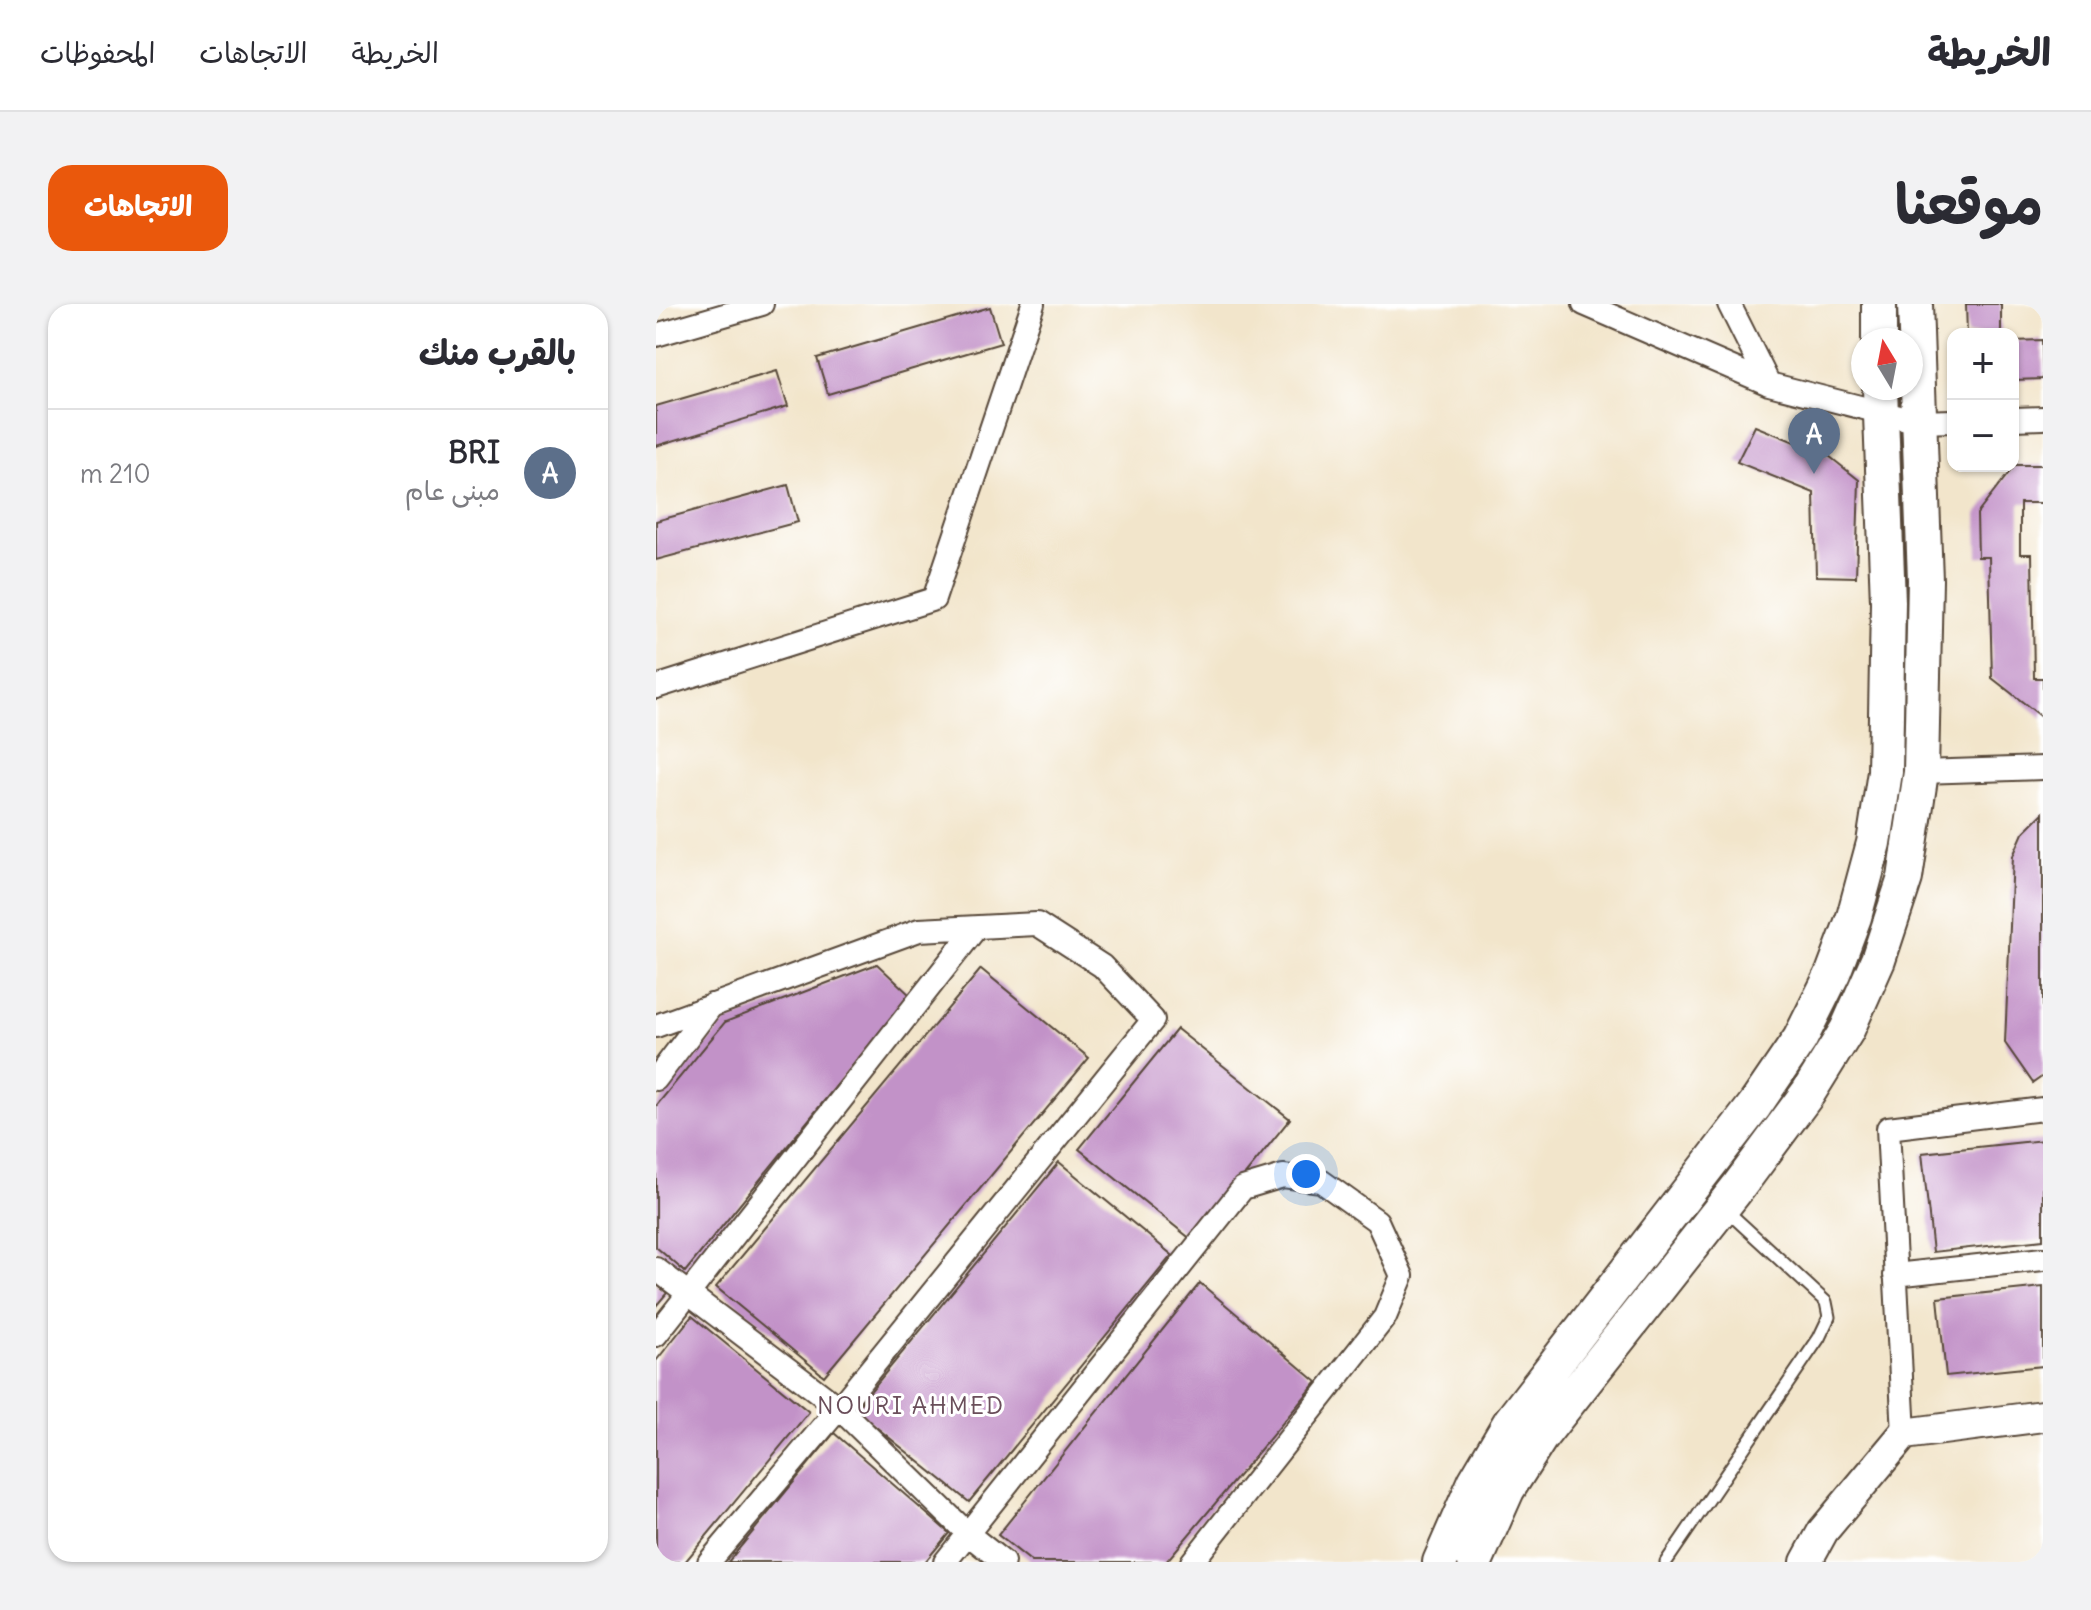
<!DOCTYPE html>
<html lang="ar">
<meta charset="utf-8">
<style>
body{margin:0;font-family:Delius,"Playpen Sans Arabic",sans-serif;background:#f2f2f3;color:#2b2b33;direction:rtl}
.controls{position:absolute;right:24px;top:24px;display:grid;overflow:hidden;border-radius:16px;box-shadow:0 2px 6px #0004}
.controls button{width:72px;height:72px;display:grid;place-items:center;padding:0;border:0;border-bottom:2px solid #e1e1e2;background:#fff;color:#2b2b33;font:40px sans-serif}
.compass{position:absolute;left:1195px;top:24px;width:72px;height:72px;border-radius:50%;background:#fff;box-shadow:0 2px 6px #0004;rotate:350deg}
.you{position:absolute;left:650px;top:870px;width:28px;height:28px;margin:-20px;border:6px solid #fff;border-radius:50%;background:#1a73e8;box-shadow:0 0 0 12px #1a73e833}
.badge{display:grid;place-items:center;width:52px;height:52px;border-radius:50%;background:#ea580c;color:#fff;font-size:26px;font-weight:700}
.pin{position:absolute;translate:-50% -66px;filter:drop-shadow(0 2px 4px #0008)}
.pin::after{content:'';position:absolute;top:42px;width:28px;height:24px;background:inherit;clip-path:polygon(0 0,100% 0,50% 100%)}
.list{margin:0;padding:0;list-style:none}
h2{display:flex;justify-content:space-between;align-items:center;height:104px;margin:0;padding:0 32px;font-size:34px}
h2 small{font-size:26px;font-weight:400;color:#7c7c81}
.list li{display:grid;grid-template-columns:52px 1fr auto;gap:24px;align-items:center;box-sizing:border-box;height:128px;padding:0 32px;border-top:2px solid #e1e1e2}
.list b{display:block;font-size:30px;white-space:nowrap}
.list p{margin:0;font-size:26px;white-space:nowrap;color:#7c7c81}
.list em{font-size:26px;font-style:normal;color:#7c7c81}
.map{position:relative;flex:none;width:1387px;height:1258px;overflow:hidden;direction:ltr;border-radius:24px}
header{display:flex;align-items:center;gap:48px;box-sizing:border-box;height:112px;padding:0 40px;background:#fff;border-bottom:2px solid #e1e1e2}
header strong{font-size:38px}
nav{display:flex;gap:44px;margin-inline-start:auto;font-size:28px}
.intro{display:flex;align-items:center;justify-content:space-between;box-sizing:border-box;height:192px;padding:0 48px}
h1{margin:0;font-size:56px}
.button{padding:20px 36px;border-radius:24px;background:#ea580c;color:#fff;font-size:28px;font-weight:700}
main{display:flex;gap:48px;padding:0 48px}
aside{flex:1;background:#fff;border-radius:24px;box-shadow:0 2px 6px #0004}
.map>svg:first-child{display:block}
.building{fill:#c292c8}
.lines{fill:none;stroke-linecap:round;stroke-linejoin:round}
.lane-casing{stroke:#564638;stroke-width:15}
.street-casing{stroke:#564638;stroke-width:26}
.secondary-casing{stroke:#564638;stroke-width:34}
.primary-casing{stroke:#564638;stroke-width:38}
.lane{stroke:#fff;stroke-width:11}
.street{stroke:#fff;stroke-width:22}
.secondary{stroke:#fff;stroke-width:30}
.primary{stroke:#fff;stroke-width:34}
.labels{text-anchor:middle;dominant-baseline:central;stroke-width:6;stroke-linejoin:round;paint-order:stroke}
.neighbourhood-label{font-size:24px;letter-spacing:2px;fill:#6a4e5a;stroke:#fff}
</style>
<header>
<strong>الخريطة</strong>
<nav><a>الخريطة</a><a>الاتجاهات</a><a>المحفوظات</a></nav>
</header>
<div class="intro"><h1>موقعنا</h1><a class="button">الاتجاهات</a></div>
<main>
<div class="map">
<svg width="1387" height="1258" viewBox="0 0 1387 1258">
<rect width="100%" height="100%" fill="#fff"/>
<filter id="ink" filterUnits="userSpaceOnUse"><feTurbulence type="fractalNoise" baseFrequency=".0125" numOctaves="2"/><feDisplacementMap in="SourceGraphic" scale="16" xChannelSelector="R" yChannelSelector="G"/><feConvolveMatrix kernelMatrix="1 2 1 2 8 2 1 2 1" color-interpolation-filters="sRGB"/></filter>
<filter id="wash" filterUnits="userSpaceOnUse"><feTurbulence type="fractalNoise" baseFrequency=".006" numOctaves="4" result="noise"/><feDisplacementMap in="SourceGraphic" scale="32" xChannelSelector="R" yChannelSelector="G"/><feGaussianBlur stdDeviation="1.8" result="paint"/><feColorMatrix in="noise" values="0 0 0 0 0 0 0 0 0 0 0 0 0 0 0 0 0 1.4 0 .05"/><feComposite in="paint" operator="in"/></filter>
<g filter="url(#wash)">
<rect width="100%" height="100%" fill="#f2e5cb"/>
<g id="blocks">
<path class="building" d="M1310 0H1345V30H1311Z
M334 3 345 39 172 90 161 54Z
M1386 36 1387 75 1357 76V37Z
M121 67 132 102 0 142V102Z
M1099 122 1173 152 1203 176 1200 273 1160 272 1158 189 1081 158Z
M1359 161H1387V199H1364V250H1376L1378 374H1387V414L1336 374 1333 253H1322L1321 210Z
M132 181 142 218 0 256V217Z
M1387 509V772L1377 779 1349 739 1357 552 1367 529Z
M221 660 254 691 29 968 0 943V802L69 718Z
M325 665 433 754 168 1072 60 983Z
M521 725 634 815 536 936 423 845Z
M1387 836V936L1277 948 1266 849Z
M403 858 516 951 313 1198 199 1106Z
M544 979 661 1078 510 1258H376L342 1231Z
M0 980 11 989 0 1002Z
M1387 983V1062L1290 1072 1282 994Z
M36 1012 153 1108 29 1258H0V1057Z
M178 1129 293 1229 269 1258H72Z"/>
</g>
</g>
<g filter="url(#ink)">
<use href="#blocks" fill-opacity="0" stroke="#564638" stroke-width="2"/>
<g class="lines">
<defs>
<path id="lane" d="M1010 1258 1163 1034 1173 1013 1170 998 1069 905"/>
<path id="street" d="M928 0 1113 80 1263 118 1297 117
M1073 0 1113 80
M0 31 106 0
M1357 115 1387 114
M0 383 278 295 377 0
M1265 468 1387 464
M0 722 263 626 381 620 446 662 497 716 183 1104 53 1258
M0 775 56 701
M0 965 183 1104 312 1230 347 1258
M1239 971 1387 955
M0 1031 320 624
M1248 1130 1232 824 1387 805
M289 1258 587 884 627 872 665 877 721 917 746 972 729 1013 536 1258"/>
<path id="secondary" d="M1150 1258 1167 1227 1248 1130 1387 1112"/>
<path id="primary" d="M1223 0V36
M784 1258 819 1178 855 1117 1099 801 1144 735 1177 669 1198 613 1218 539 1229 468 1232 298 1224 84
M819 1258 851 1186 884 1134 1083 882 1152 789 1191 726 1222 656 1249 574 1265 468 1269 276 1259 0"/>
</defs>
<use href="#lane" class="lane-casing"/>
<use href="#street" class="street-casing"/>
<use href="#secondary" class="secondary-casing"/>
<use href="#primary" class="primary-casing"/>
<use href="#lane" class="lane"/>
<use href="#street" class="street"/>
<use href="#secondary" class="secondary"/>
<use href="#primary" class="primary"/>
</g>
</g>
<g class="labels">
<g class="neighbourhood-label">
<text x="255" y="1101">NOURI AHMED</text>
</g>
</g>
</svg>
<div class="controls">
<button>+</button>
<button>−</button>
</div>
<svg class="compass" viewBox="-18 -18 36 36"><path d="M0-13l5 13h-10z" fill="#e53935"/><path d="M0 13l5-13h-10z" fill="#7c7c81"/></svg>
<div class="you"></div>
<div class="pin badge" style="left:1158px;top:170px;background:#5c6f8a">A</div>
</div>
<aside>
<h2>بالقرب منك<small></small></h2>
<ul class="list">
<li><span class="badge" style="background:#5c6f8a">A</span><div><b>BRI</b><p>مبنى عام</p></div><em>210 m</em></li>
</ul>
</aside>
</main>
